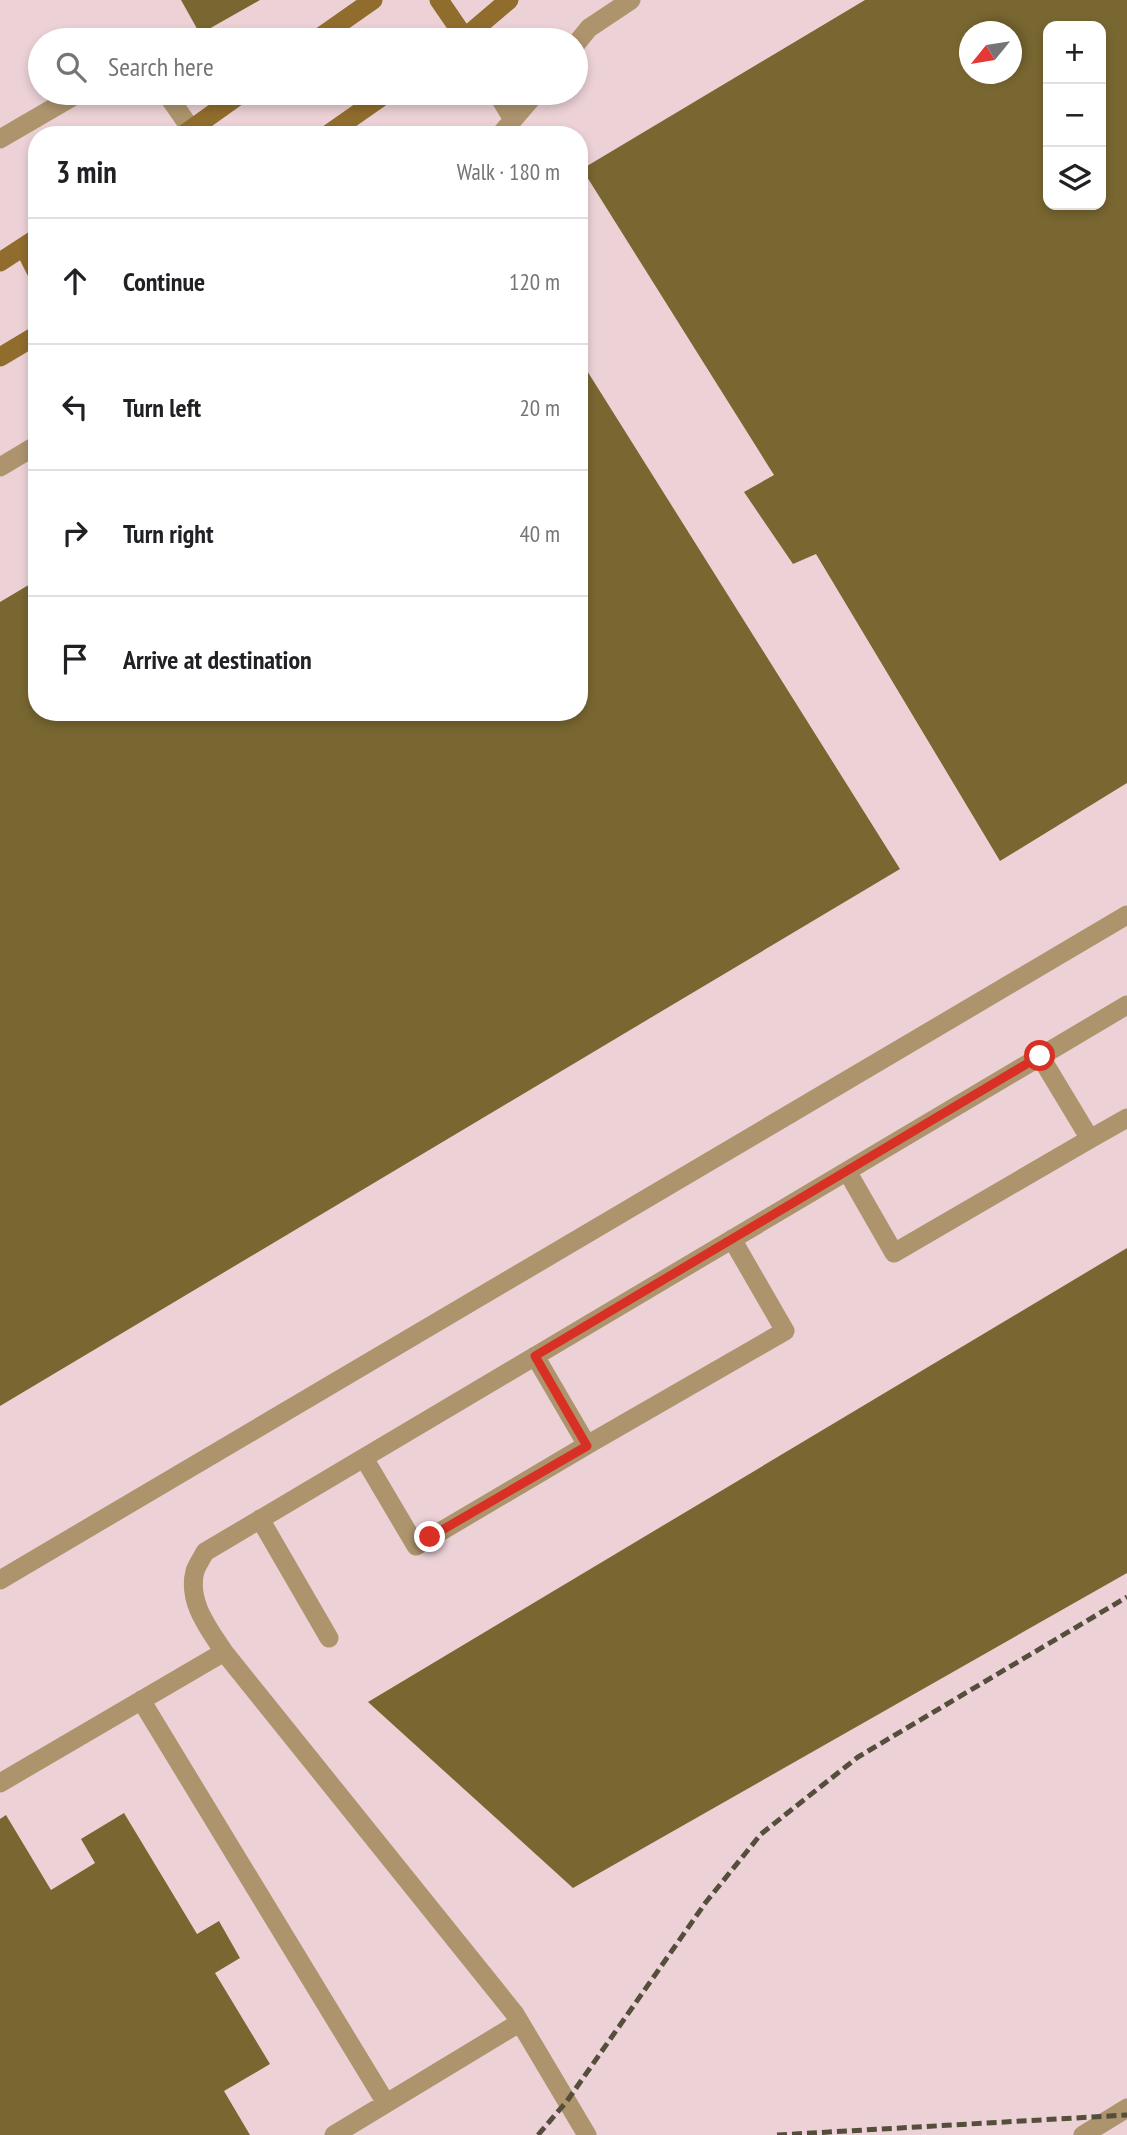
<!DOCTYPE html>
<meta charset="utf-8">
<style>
body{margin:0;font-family:"PT Sans Narrow",sans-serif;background:#f2f2f2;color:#202124}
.controls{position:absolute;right:21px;top:21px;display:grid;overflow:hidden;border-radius:14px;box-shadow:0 4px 10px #0003}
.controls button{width:63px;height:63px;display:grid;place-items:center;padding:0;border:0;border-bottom:2px solid #e0e0e0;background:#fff;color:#202124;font:35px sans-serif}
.compass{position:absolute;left:959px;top:21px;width:63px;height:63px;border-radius:50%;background:#fff;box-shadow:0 4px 10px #0003;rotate:240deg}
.stop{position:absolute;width:21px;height:21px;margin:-16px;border:5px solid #d93025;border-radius:50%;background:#fff}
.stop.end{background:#d93025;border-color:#fff;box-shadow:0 2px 7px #0008}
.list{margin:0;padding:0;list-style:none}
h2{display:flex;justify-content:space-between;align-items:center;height:91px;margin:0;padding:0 28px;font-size:30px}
h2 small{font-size:23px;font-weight:400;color:#757577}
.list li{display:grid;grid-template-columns:46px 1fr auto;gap:21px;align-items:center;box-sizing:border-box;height:126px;padding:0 28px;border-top:2px solid #e0e0e0}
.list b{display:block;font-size:26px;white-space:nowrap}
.list em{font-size:23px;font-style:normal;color:#757577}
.icon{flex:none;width:38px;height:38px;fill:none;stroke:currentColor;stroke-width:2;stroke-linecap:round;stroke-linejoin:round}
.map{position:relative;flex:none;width:1127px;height:2135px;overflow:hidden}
.search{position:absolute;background:#fff;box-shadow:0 4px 10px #0003;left:28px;top:28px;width:560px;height:77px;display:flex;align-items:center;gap:18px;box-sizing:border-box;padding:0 24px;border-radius:38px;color:#757577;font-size:26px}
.panel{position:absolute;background:#fff;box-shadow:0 4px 10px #0003;left:28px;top:126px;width:560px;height:595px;border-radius:28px}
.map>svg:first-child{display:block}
.industrial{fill:#ecd2d7;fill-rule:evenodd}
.building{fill:#796731;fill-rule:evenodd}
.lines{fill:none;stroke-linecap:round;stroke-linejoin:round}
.service{stroke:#ad946d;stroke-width:19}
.secondary{stroke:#916d2d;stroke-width:19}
.rail{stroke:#544e3b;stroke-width:5;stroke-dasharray:10 5;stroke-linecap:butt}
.route{stroke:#d93025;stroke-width:9}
</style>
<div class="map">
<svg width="1127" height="2135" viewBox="0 0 1127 2135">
<rect width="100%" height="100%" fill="#efe3bf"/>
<path class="industrial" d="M0 0H1127V2135H0ZM1048 26H1101V205H1048ZM970 32H1012V74H970ZM40 40H576V93H40ZM37 135H579V712H37Z"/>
<path class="building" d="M181 0H260L200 34Z
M865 0H1127V783L1000 861 816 554 793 564 744 492 774 475 582 169ZM1048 26H1101V205H1048ZM970 32H1012V74H970Z
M579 358 900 869 0 1406V602L37 580V712H579Z
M1127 1248V1573L573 1888 368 1702Z
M124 1813 197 1934 219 1921 240 1958 215 1973 270 2064 224 2091 250 2135H0V1819L6 1815 51 1890 95 1863 81 1839Z"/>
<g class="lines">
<path class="service" d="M576 44 589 28 631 0
M166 93 191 129
M497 93 513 120
M500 135 536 93
M0 139 79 93
M0 467 37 445
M1040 1056 1090 1139 1127 1118
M847 1171 894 1253 1090 1139
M535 1356 587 1445 785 1331 732 1239
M364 1458 416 1546 587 1445
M260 1519 329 1638
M0 1580 1127 915
M141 1700 386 2103
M0 1783 224 1652
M334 2135 519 2023
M587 2135 515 2014 224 1652C209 1629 187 1602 195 1571 197 1565 202 1558 205 1552L1127 1005
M1083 2135 1127 2108"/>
<path class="secondary" d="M439 0 465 38
M316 40 373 0
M462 40 509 0
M183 135 242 93
M327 135 387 93
M24 247 37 273
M0 262 37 238
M0 357 37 335"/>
<path class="rail" d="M538 2135 567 2101 706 1902 761 1834 858 1757 1127 1597
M777 2135 1127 2115"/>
</g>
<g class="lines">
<path class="route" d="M430 1537 587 1446 535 1356 1040 1056"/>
</g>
</svg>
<div class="controls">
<button>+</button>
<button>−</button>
<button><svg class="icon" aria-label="layers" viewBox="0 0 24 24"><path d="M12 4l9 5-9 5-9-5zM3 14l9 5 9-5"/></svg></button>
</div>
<svg class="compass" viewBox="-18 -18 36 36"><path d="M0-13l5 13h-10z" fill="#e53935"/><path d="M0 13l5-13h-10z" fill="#757577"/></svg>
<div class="stop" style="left:1040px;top:1056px"></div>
<div class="stop end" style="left:430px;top:1537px"></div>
<div class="search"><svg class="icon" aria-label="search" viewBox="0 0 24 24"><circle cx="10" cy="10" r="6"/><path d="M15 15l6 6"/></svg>Search here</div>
<section class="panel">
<h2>3 min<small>Walk · 180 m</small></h2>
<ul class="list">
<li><svg class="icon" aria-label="ahead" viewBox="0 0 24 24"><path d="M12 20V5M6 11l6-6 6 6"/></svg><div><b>Continue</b></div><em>120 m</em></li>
<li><svg class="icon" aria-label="left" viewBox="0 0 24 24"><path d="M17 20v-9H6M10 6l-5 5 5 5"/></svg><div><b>Turn left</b></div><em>20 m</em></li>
<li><svg class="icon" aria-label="right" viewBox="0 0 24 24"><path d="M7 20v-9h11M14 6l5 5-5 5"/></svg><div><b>Turn right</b></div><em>40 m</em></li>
<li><svg class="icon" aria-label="arrive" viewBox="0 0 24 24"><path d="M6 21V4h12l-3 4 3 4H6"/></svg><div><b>Arrive at destination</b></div></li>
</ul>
</section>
</div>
